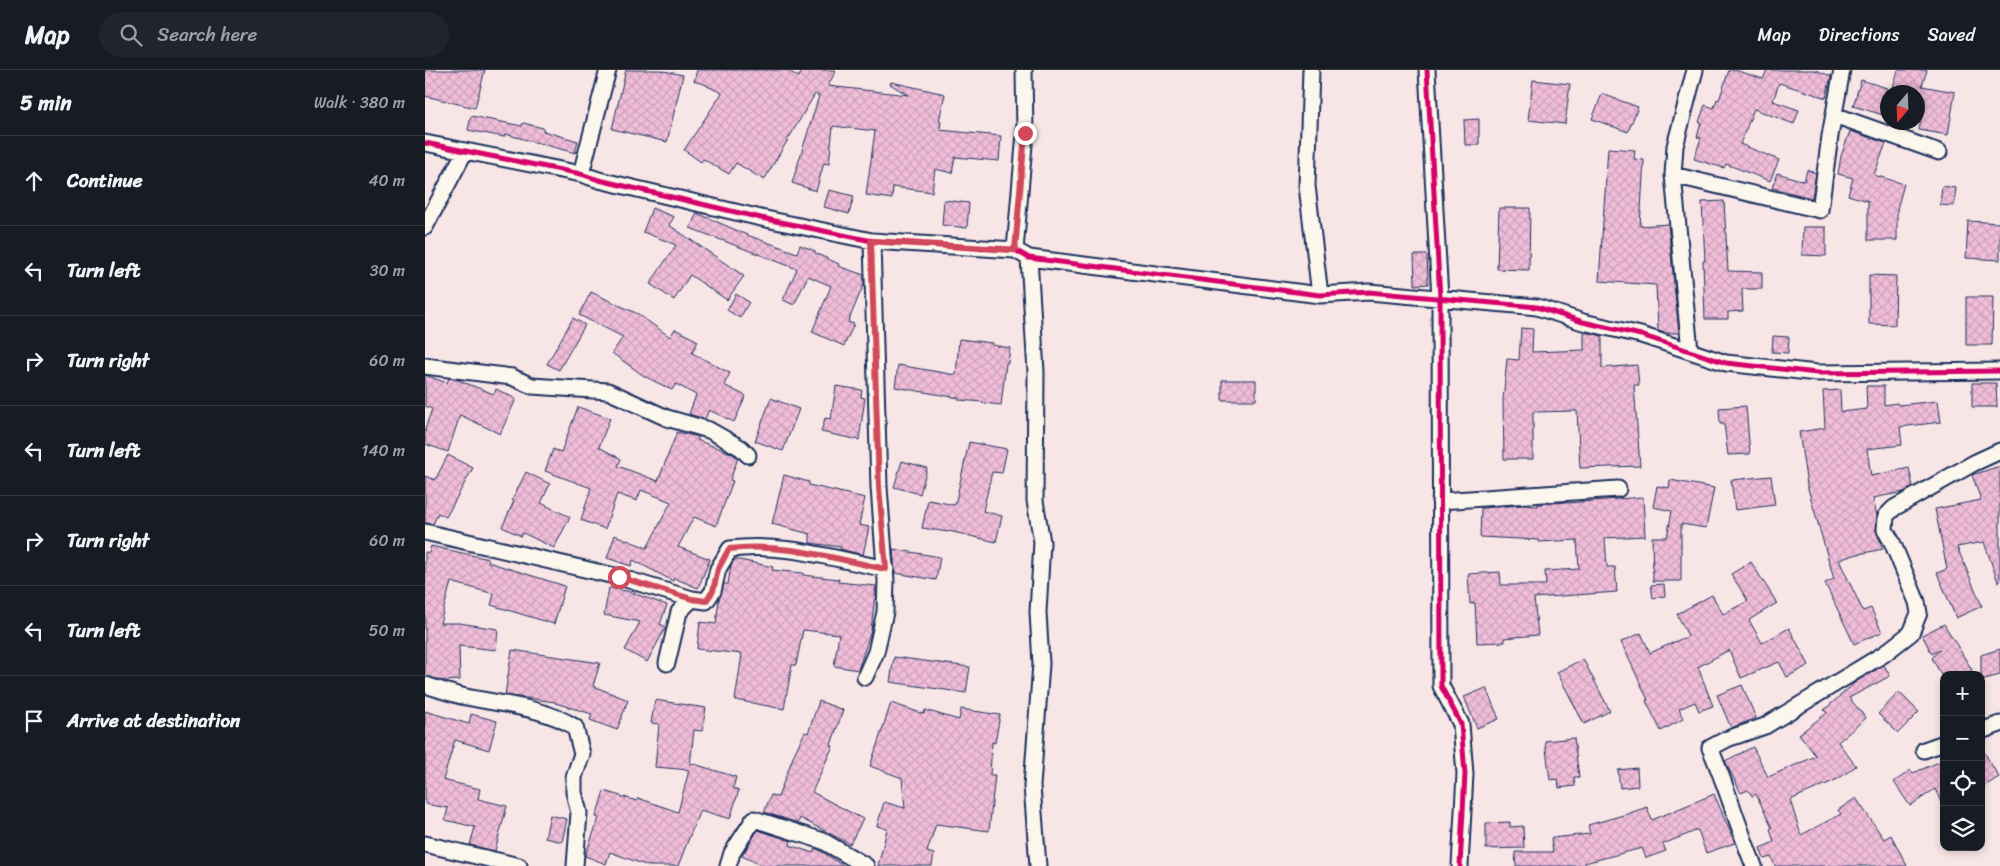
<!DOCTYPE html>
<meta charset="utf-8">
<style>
body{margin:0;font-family:Sriracha,sans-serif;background:#20242c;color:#f1f3f6}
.controls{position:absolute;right:15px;bottom:15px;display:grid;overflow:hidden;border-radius:10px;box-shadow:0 2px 8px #0003}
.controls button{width:45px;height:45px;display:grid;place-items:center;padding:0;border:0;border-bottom:1px solid #363941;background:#171b24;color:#f1f3f6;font:25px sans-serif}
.compass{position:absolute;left:1455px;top:15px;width:45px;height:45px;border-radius:50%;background:#171b24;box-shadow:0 2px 8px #0003;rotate:199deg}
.stop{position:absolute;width:15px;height:15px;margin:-11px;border:4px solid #d1495b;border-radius:50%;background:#fff}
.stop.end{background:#d1495b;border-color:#fff;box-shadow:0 1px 5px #0008}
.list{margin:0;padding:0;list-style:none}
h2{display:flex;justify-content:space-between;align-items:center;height:65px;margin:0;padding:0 20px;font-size:21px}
h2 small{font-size:16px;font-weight:400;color:#9ea1a6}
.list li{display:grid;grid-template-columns:32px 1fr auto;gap:15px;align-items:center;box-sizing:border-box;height:90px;padding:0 20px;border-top:1px solid #363941}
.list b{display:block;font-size:19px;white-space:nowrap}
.list em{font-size:16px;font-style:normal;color:#9ea1a6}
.icon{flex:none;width:28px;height:28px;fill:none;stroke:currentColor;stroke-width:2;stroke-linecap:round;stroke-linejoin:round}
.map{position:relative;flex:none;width:1575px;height:796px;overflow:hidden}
header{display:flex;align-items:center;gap:30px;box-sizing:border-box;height:70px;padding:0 25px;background:#171b24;border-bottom:1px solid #363941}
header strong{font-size:24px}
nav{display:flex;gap:28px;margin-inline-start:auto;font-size:18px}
.search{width:350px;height:45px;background:#20242c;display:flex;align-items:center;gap:12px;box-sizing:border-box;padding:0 18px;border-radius:28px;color:#9ea1a6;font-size:19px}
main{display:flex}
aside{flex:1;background:#171b24}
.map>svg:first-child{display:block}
.building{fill:url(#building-cross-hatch);stroke:#1b2f5e}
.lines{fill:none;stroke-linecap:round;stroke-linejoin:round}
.street-casing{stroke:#1b2f5e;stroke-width:19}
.street{stroke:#fbf7ec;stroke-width:15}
.cycleway-casing{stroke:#fbf7ec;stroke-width:8}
.cycleway{stroke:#d6006c;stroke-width:5}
.route{stroke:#d1495b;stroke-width:6}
</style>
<header>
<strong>Map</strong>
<div class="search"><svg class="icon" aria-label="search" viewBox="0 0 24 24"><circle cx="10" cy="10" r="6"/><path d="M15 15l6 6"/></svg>Search here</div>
<nav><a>Map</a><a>Directions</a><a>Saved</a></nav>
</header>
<main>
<aside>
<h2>5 min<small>Walk · 380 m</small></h2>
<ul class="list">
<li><svg class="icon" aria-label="ahead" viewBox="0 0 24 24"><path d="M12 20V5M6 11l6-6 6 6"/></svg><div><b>Continue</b></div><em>40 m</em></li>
<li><svg class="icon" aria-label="left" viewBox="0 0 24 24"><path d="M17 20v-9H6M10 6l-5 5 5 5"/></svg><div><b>Turn left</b></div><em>30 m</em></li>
<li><svg class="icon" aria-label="right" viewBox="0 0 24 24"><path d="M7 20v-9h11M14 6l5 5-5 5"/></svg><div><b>Turn right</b></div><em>60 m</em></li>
<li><svg class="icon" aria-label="left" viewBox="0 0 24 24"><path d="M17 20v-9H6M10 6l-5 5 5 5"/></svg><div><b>Turn left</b></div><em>140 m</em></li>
<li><svg class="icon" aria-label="right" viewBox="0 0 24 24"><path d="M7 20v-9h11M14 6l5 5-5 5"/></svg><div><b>Turn right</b></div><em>60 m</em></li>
<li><svg class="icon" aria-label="left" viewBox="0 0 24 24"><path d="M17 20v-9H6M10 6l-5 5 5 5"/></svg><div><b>Turn left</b></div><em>50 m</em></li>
<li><svg class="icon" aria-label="arrive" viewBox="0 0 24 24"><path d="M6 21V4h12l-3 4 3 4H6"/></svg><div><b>Arrive at destination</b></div></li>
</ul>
</aside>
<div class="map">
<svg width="1575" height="796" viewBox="0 0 1575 796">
<defs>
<pattern id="building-cross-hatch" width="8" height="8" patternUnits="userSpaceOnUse" patternTransform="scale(1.25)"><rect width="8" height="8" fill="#f1bdd9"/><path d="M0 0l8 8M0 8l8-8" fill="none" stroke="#cea3bd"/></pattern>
</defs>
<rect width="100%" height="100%" fill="#f8e6e6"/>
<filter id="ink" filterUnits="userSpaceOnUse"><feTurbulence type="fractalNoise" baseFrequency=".02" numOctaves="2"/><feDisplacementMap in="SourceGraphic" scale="10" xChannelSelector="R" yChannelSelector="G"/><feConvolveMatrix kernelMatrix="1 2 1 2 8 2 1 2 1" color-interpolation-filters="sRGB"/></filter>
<g filter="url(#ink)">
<path class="building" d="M0 0H60L50 38 0 26Z
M201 0H234L258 5 242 72 187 59Z
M272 0H362L374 7 377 0H411L403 16 483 25 465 14 466 12 520 24 514 51H516L515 60 576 66 574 91 530 87 527 103 510 99 507 122 468 117 467 129 441 125 450 61 408 56 404 94 399 93 391 121 367 113 394 26 390 24 339 110 311 93 304 104 278 89 276 92 259 80 297 23 282 16V15L269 11Z
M1304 0H1310L1338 9 1342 0H1390L1406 6 1401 28 1354 13 1348 31 1374 40 1369 54 1329 39 1315 74 1354 90 1345 111 1301 94 1299 98 1269 89 1276 68 1272 67 1276 53 1274 52 1280 35 1289 38 1292 29 1294 30Z
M1473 0H1502L1497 16 1530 22 1523 65 1494 60 1500 28 1492 26V22H1481L1468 18Z
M1108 10 1145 14 1140 54 1103 50Z
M1436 10 1462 18V46L1428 36Z
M1177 24 1213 37 1203 62 1167 49Z
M46 46 97 56 98 53 118 58V61L153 71 150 83 80 64 79 67 43 60Z
M1054 49V75H1040L1039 50Z
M1425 61 1461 73 1449 105 1479 114 1472 139V170H1443V131L1423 125 1428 108 1413 104 1416 86Z
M1183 78 1210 80 1209 89 1219 90 1215 156 1243 154 1254 263H1240L1233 261 1231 215 1174 211Z
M1382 100 1391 103 1387 128 1347 118 1352 103 1379 111Z
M1517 116 1531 118 1529 136 1515 135Z
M404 120 429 126 424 144 399 137Z
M519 130 544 133 542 158 517 155Z
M1299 131 1303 201 1337 202V219H1317L1318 241 1303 242V249H1280L1278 191H1280L1277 132Z
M227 138 249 147 244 155 319 206 302 230 265 205 249 230 225 214 251 175 218 162Z
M1074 138H1105L1104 200 1072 199Z
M272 143 322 165 372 183 375 175 390 181V183L414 194 413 196 439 205V214L423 252 429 254 419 276 387 262 406 216 383 206 369 235 358 230 372 199 265 158Z
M1543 151 1575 153V190L1541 188Z
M1378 157H1401V186L1377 185Z
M989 185H1002L1003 214 990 215Z
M1444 205 1471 206 1470 255 1444 254Z
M166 222 213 244 245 267 250 259 273 271 267 283 305 303 299 315 321 326 309 352 284 340 280 349 264 344 271 325 251 314 247 320 219 306 187 283 198 267 154 245Z
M311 224 324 232 315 248 302 240Z
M1541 227H1568L1567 275H1541Z
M148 248 160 255 134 300 122 294Z
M1096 258 1108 259 1107 282 1159 280V263H1165L1177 266V298L1212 295 1214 315H1209L1215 396 1155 398 1152 341 1108 342V389H1079L1078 330 1082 289 1094 290Z
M1348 266 1364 267 1363 283 1347 282Z
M534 269 567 273V275L585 278 583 293H581L576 335 558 333V332L534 330V328L470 317 473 295 531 305Z
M0 305 22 313 24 308 30 309 69 324 71 319 91 329 75 364 35 345 23 382 0 374V359L7 339 0 336Z
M797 310H831V330H797Z
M1547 313H1571L1572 337H1547Z
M411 316 437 320 436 327 440 328 434 370 396 362 400 348 406 349Z
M1441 316H1459V335L1472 333 1473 335 1513 331 1516 352 1475 357 1477 375 1442 379 1446 406 1484 398 1488 417 1479 422 1448 428 1452 446 1451 460 1458 479 1429 485 1414 490 1438 541 1446 538 1457 562 1429 574 1400 513 1409 509 1382 415 1374 362 1400 358 1398 321 1415 320 1416 342 1442 339Z
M346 328 374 339 358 381 330 371Z
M1321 336 1325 384 1303 385 1299 354H1295L1294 338Z
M153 337 185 348 174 377 196 389 193 396 233 411 252 362 274 367 272 370 306 383 313 388 305 410 308 411 291 456 269 447 253 477 285 489 273 518 249 508 248 511 208 490 206 496 182 488 190 465 222 478 246 432 216 420 212 431 192 424 180 459 156 450 166 418 120 401 128 379 136 382Z
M544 372 582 379 577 403 567 402 558 441 577 446 571 472 524 461 523 462 497 458 503 430 530 435Z
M23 385 48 398 21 447 13 443 8 454 0 453V406L10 410Z
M477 391 502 398 495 424 469 417Z
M1575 396V512H1573L1559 472 1532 477 1557 536 1531 548 1512 503 1522 499 1510 439 1556 430 1547 405Z
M101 402 125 414 116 433 145 447 129 478 98 463 96 466 77 457 89 431 87 430Z
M359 405 384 412V415L440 428 434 455 444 457 438 485 415 479 416 477 385 473V464L347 454Z
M1346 406 1350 435 1310 440 1306 410Z
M1245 410 1289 418 1281 458 1256 454V511H1228L1227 467H1242L1247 441 1228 437 1232 416 1244 418Z
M1218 427 1220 466 1180 468 1182 497H1190L1192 522 1109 528 1113 565 1079 568 1080 572 1052 573 1050 533 1045 534 1043 504 1075 502 1076 515H1121L1120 501 1154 499 1152 470 1114 472V470L1055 467 1056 438 1096 435 1113 436V434L1142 432V433Z
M6 476 64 489 63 492 140 516 129 554 66 535 69 524 26 512 15 553H34L73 559 71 580 34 576 35 610 18 611 0 606V482L4 483Z
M468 479 515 487 511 510 470 503Z
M310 489 348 497 347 500 378 503V505L414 509 413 512 451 516 446 561 433 600 409 596 414 564 378 560 371 595H367L359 639 310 630 317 584 272 579 275 552 291 554 294 529 299 514H303L306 495Z
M1326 492 1352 533 1324 550 1337 573 1364 558 1384 595 1362 607 1354 592 1316 608 1304 580 1273 597 1288 636 1274 641 1270 632 1254 639 1258 649 1236 661 1221 631 1223 630 1196 572 1216 563 1225 583 1263 566 1252 544 1287 525 1298 544 1323 531 1306 504Z
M1239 514 1240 526 1228 528 1226 515Z
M184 518 202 521 242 535 235 554 241 557 222 592 200 580 215 552 179 545Z
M1519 554 1547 600 1539 605H1516L1507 588 1515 579 1507 584 1497 565Z
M1575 579V605L1556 610V585Z
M87 580 175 593 168 616 203 630 192 660 165 650 167 644 130 633V632L80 625Z
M469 587 545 597 541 623 465 612Z
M1158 589 1185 641 1159 654 1132 602Z
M1459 595 1465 606 1424 628 1441 648 1413 672 1431 696 1413 709 1365 730 1376 765 1416 744 1413 740 1431 728 1459 769 1466 765 1482 796H1350L1346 787 1339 789 1335 778 1349 772 1345 759 1347 758 1331 724 1327 726 1323 720 1316 723 1300 691 1328 677 1343 707 1391 686 1374 664 1402 643 1399 640 1432 611Z
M1317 615 1331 648 1306 658 1292 625Z
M1061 618 1074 649 1052 658 1039 627Z
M1474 622 1494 642 1473 663 1453 644Z
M230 630 281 638 277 661 269 660 265 695 266 693 311 707 308 718 314 720 305 749 275 740 253 796H223L185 782 181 794 160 786 174 748 171 747 179 721 212 731 213 728 253 742 264 700 230 697 234 654 226 653Z
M394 631 418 640 406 675 408 676 387 722 438 749 425 774 375 748 373 753 339 742 346 725 353 727 370 682 380 662 383 663Z
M466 633 499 644 500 640 534 650 536 639 575 645 570 673 567 672 565 705H570L564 761 511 754 502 782 509 784 507 796H453L462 759 452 756 459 732 480 738 477 708 445 696Z
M0 641 44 654 46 644 72 651 64 680 30 670 18 710 55 719 53 729 82 736 70 781 45 775 50 757 20 750 23 738 0 734Z
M1149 668 1154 707H1149L1150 716 1134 718 1133 709 1125 710 1120 671Z
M1556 677 1574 707 1556 718Z
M1519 690V739L1510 719 1485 736 1469 712 1486 700 1488 703Z
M1212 698 1213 716 1195 718 1193 700Z
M1289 724 1310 773 1281 783 1273 760 1238 774 1241 781 1221 788 1217 778 1160 793V796H1091L1090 782H1128L1126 768 1165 764 1163 755 1202 744 1222 737 1227 750Z
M125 745 142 749 137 772 120 768Z
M1085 752V757L1098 756 1099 778 1061 779V753Z
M333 760 366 771 365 775 388 783 390 778 394 780 419 796H338L317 786Z"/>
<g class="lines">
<defs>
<path id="street" d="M886 0 882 116 895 225
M1002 0 1015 228 1016 616 1036 654 1040 704 1035 796
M1409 45 1514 82
M0 73 156 104 174 110 336 148 447 171 590 180 604 188 895 225 944 222 1112 237 1158 252 1216 265 1301 293 1392 303 1575 301
M156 104 183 0
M1248 105 1395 140 1405 66 1417 0
M0 157 40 81
M590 180 600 63 599 0
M604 188 611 302 610 431 617 472 613 542 616 594 607 716 613 796
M1265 281 1248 105 1250 76 1270 0
M0 296 87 307 107 316 183 321 242 348 284 360 316 378 323 385
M1015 431 1193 419
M0 462 194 507 267 529 281 531 288 521 293 499 305 479C357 472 410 489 461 499
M242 593 254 542 267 529
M440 607 451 582 460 542 461 511 454 417 447 171
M0 615C14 619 27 624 41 627 76 634 120 638 150 657L157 684 149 707V722L154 743 150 796
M1556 661 1575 654
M1499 680 1519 673
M0 774 94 796
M303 796 307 783 329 749 398 771 441 796
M1329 796C1313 757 1302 717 1285 678L1302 669 1340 656 1459 584 1486 563 1494 543 1492 532 1467 472 1460 460 1461 446 1469 438 1549 393 1575 381"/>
</defs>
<use href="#street" class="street-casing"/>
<use href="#street" class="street"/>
<defs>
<path id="cycleway" d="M1002 0 1015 228 1016 616 1036 654 1040 704 1035 796
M0 73 156 104 174 110 336 148 447 171 590 180 604 188 895 225 944 222 1112 237 1158 252 1216 265 1301 293 1392 303 1575 301"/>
</defs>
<use href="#cycleway" class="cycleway-casing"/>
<use href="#cycleway" class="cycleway"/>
</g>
</g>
<g class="lines" filter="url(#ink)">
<path class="route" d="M194 507 267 529 281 531 288 521 293 499 304 479C356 472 410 489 461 499L454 417 446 171 590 180 600 63"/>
</g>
</svg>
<div class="controls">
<button>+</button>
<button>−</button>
<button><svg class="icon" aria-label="locate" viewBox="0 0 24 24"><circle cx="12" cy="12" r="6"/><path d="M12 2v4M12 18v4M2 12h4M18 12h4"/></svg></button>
<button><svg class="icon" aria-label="layers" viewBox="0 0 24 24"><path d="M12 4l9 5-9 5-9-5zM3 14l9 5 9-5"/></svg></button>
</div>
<svg class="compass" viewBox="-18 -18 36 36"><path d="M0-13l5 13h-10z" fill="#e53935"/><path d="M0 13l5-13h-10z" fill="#9ea1a6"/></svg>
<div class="stop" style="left:194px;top:507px"></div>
<div class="stop end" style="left:600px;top:63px"></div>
</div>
</main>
